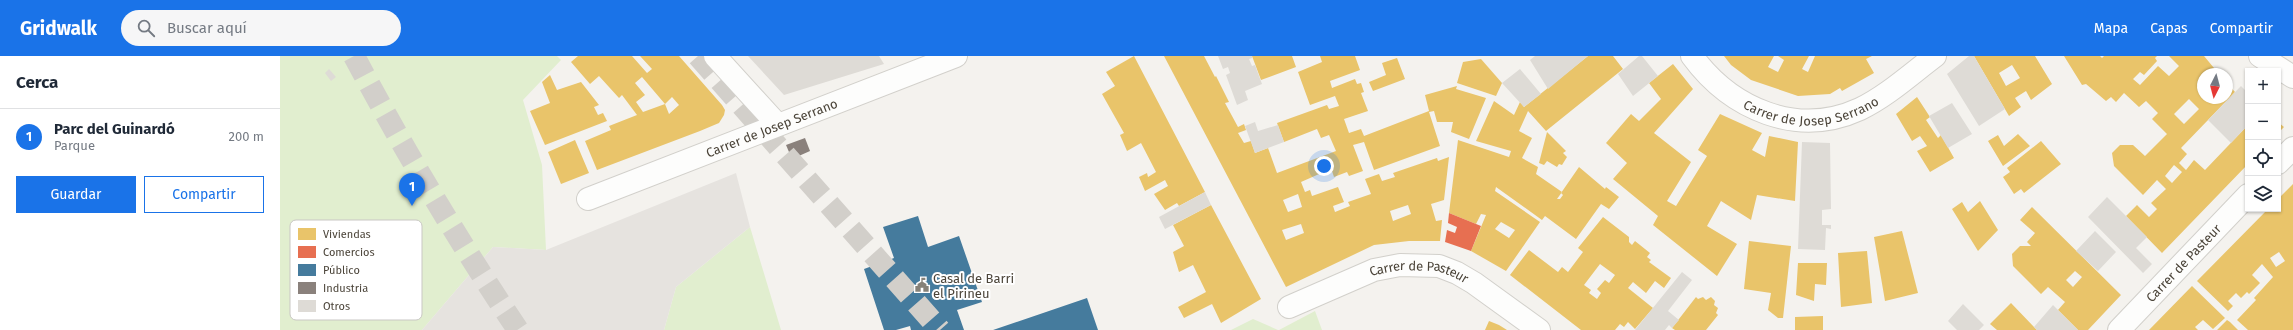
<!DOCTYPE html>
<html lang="es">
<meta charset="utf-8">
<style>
body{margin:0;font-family:"Fira Sans",sans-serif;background:#f6f6f7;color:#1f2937}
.controls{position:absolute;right:12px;top:12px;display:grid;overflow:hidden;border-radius:0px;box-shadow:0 1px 3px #0004}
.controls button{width:36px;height:36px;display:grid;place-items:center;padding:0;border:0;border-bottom:1px solid #e0e1e3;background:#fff;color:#1f2937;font:20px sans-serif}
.compass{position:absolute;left:1917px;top:12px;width:36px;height:36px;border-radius:50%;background:#fff;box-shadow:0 1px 3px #0004;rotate:186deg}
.you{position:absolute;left:1044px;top:110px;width:14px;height:14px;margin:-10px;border:3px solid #fff;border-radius:50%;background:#1a73e8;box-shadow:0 0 0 6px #1a73e833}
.badge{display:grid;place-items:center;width:26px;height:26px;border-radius:50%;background:#1a73e8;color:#fff;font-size:13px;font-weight:700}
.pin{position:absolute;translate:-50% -33px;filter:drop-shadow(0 1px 2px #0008)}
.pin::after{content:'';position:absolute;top:21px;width:14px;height:12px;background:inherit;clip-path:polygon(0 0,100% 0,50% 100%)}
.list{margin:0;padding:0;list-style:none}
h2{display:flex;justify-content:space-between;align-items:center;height:52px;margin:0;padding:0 16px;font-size:17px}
h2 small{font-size:13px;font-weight:400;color:#747a83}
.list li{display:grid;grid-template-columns:26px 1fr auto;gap:12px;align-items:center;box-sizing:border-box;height:56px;padding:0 16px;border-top:1px solid #e0e1e3}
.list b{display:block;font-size:15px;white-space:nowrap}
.list p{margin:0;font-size:13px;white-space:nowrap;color:#747a83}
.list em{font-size:13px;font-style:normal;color:#747a83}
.actions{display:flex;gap:8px;padding:12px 16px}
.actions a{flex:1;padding:9px 0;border:1px solid #1a73e8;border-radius:0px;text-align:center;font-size:14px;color:#1a73e8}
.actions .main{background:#1a73e8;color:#fff}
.icon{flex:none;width:22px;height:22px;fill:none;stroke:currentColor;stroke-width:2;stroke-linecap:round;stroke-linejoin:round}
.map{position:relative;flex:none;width:2013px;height:274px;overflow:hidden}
header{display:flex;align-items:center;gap:24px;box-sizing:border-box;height:56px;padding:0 20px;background:#1a73e8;color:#fff}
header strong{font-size:19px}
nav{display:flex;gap:22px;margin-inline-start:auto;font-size:14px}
.search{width:280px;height:36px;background:#f6f6f7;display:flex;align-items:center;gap:10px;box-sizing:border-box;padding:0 14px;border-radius:22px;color:#747a83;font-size:15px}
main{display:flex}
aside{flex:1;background:#fff}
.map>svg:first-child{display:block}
.green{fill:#e1eecf}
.parking{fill:#e6e3df}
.homes{fill:#e9c46a;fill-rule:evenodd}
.shops{fill:#e76f51}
.public{fill:#457b9d}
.industry{fill:#8a817c}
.building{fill:#dedbd6}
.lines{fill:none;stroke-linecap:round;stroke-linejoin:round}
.major-tunnel{stroke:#d2cfca;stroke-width:22;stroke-dasharray:22 11;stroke-linecap:butt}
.minor-casing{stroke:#d2d0cb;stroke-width:24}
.minor{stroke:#fdfdfc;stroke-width:22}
.labels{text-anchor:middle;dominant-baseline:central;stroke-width:4;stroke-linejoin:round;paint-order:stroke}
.street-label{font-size:13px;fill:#4b4439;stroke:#fff}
.poi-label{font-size:13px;fill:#4b4439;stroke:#fff;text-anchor:start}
.key{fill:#fff;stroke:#c9c7c4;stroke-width:1}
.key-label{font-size:11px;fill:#4b4439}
</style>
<header>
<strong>Gridwalk</strong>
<div class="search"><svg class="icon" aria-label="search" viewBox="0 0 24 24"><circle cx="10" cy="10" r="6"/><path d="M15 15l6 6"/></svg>Buscar aquí</div>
<nav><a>Mapa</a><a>Capas</a><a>Compartir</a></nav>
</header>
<main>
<aside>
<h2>Cerca<small></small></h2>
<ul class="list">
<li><span class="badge">1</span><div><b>Parc del Guinardó</b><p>Parque</p></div><em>200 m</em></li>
</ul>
<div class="actions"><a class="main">Guardar</a><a>Compartir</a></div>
</aside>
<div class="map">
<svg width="2013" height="274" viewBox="0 0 2013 274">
<rect width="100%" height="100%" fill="#f4f2ee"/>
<path class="green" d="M0 0H277L281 4 243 44 262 109 266 194 213 191 142 274H0Z
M470 171 501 274H384L396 231Z
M1035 255 1042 274H999Z
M973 263 998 274H951Z"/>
<path class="parking" d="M456 117 470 171 396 231 384 274H142L213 191 266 194Z"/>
<path class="homes" d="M298 0H352L367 17 372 13 360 0H399L442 49 445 54 444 59 439 67 420 75 317 114 305 85 331 74 329 70 357 59 342 39 339 42 319 20 310 28 291 6ZM362 21 385 48 363 56 356 46 365 39 355 27ZM392 41 399 49 389 58 385 48Z
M854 0 925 136 899 150 897 147 885 154 874 138 888 130 885 124 865 135 859 121 867 117 868 121 876 116 861 87 847 95 840 79 844 77 822 38 835 30 826 16Z
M884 0H924L935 21 936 20 949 46 945 47 958 71 964 68 966 74 958 77 964 87 971 85 975 97 988 92 997 117 1056 95 1049 79 1041 82 1037 73 1004 86 997 67 1047 49 1049 53 1059 50 1055 40 1030 49 1018 16 1042 6 1040 0H1075L1080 14 1050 25 1052 32 1075 23 1077 28 1081 27 1084 36 1081 37 1088 55 1064 63 1069 77 1081 73 1084 80 1149 55 1145 39 1177 30 1176 33 1206 42 1189 83 1171 76 1173 66H1157L1154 55 1149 56 1160 90 1094 114 1084 86 1073 89 1083 115 1069 120 1067 116 1054 121 1052 115 1047 117 1046 115 1021 126 1025 136 1030 134 1032 140 1058 131 1064 146 1053 150 1055 156 1070 150 1068 146 1091 138 1085 123 1099 118 1102 125 1115 121 1113 117 1157 102 1158 105 1169 101 1164 144 1151 148 1156 165 1162 164 1160 185H1129L1094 189 1006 231ZM1018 138 1022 151 1008 156 1003 144ZM1128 149 1131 158 1113 165 1110 155ZM1021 168 1024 177 1006 184 1002 174Z
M972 0H1012L1016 11 981 24Z
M1308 0H1333L1343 13 1266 75 1248 55 1239 75 1252 82 1242 102 1258 111 1256 118 1282 136 1277 143H1280L1283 139 1281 137 1299 111 1325 133 1326 131 1339 141 1329 153 1321 148 1296 183 1265 160 1262 164 1216 131 1215 135 1260 166 1226 215 1191 195 1206 159 1201 158 1196 168 1169 157 1178 84 1229 101 1231 95 1196 85 1214 45 1234 59 1240 46 1244 51ZM1221 166 1235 174 1229 182 1215 173Z
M1444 0H1494L1488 11 1498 16 1504 4 1498 0H1529L1522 13 1528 16 1535 0H1592L1586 3 1594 17 1562 35 1560 32 1550 38 1518 40 1471 24 1451 9Z
M1694 0H1755L1772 28 1751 44 1746 35 1735 42 1741 51 1729 60ZM1732 9 1740 22 1726 30 1719 17Z
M1784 0H1820L1822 2 1824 0H1877L1875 2 1877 5 1864 19 1860 16 1853 23 1860 29 1878 10 1889 20 1899 10 1889 0H1924L1939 18H1923V42H1947V27L1955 36 1901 92 1907 98 1899 107 1906 114 1914 104 1925 114 1968 69V108L1882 197 1846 160 1857 149 1869 161 1877 153 1871 147 1886 133 1877 124 1863 139 1834 110 1832 97 1840 89H1853L1865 100 1887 78 1872 63 1878 57 1866 45 1859 51 1844 37 1836 46 1831 41 1826 45 1806 28 1802 29ZM1909 43 1919 53 1904 68 1894 58ZM1894 109 1902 116 1892 127 1885 120Z
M1117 2 1125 23 1093 35 1089 26 1106 19 1102 7Z
M1201 3 1222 27 1216 40 1177 27 1183 6Z
M1393 8 1413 33 1374 77 1411 106 1387 145 1396 150 1427 100 1418 94 1440 58 1482 77 1472 94 1485 101 1489 80 1518 86 1515 145 1477 139 1471 164 1441 145 1427 170 1457 188 1437 220 1373 169 1378 160 1333 123 1347 107 1326 87 1351 58 1359 65 1381 43 1369 27Z
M270 19 277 34 301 26 319 49 314 51 318 59 323 57 327 65 265 89 250 55 270 47 262 26Z
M1637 41 1650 61 1646 64 1658 82 1661 79 1674 102 1650 116 1637 95 1647 90 1640 80 1632 85 1616 58Z
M1998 66 2004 71 1998 77Z
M1267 76 1286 95 1283 97 1287 101 1282 109 1279 108 1277 111 1267 105 1264 109 1259 107Z
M1738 78 1750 90 1723 110 1708 85 1718 79 1724 90Z
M295 84 309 117 281 128 268 96Z
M1761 85 1781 108 1744 137 1741 133 1734 138 1723 121 1730 116 1727 112Z
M2013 128V274H1968L1957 264 1976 244 1974 242 1993 221 1982 208 1972 219 1980 227 1969 238 1967 236 1961 242 1956 237 1948 245 1953 250 1948 255 1917 225 1988 153H1998V143ZM1999 196 2005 205 1996 211 1990 202Z
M1700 145 1718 174 1698 195 1672 153 1682 146 1688 156Z
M931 149 981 243 941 267 932 248 904 262 898 251 926 236 913 209 899 216 893 196 904 190 893 169Z
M1752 151 1841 239 1808 274H1798L1778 254 1785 246 1768 231 1761 238 1733 210 1732 198 1740 190H1751L1747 186 1755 177 1740 164ZM1795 215 1802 221 1793 231 1786 224Z
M1323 161 1349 181V186L1352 189 1355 185 1370 197 1367 201 1371 204 1369 206 1391 222 1384 232 1375 225 1366 237 1353 226 1348 232 1373 252 1355 273 1348 266 1344 271 1340 268 1335 274H1301L1230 219 1249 194 1278 216 1282 211 1288 216 1303 196 1298 192ZM1320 208 1335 219 1329 227 1325 224 1317 233 1321 237 1317 243 1309 237 1311 234 1304 229Z
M1622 175 1638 237 1605 245 1594 181Z
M1469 185 1511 190 1503 262H1498L1488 254 1491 237 1464 233Z
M1587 195 1592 247 1561 251 1558 197Z
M1518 207H1547L1546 229 1535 228 1534 245 1516 239Z
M1912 230 1945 262 1933 273 1923 264 1915 271 1918 274H1869Z
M1416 241 1418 243 1423 241 1426 244 1431 241 1435 245 1434 249 1438 252 1436 257 1438 259 1426 274H1395L1392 272Z
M1731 247 1754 271 1757 274H1717L1710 268Z
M1543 260V274H1515V261Z
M1947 264 1950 266 1958 274H1937Z
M1209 265 1219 269 1227 274H1205Z"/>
<path class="shops" d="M1169 157 1201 170 1191 195 1165 186 1167 174 1175 177 1177 171 1168 167Z"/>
<path class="public" d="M638 160 648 191 679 180 702 246 677 254 684 274H631L630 270 616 274H604L584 213 614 202 603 171Z
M807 242 818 274H713Z"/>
<path class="industry" d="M525 82 530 95 512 103 506 89Z"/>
<path class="building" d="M468 0H599L604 8 504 39Z
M938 0H972V2L969 3 972 10 975 9 982 28 965 35 968 44 957 49 946 19 950 17 948 11 943 13Z
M1255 0H1308L1268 33 1250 4Z
M1359 0H1362L1378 20 1353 40 1338 18Z
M1689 0H1694L1725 53 1699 70 1667 18Z
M49 13 56 21 51 25 45 17Z
M1240 13 1261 38 1244 51 1222 27Z
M1961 30 1968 37V69L1951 87 1928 64Z
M1672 47 1692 78 1668 92 1649 60Z
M975 66 978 75 998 69 1004 86 975 97 965 70Z
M1522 86 1550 87 1551 153 1542 154V169H1551V173L1546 172 1545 194 1518 193Z
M925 136 931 149 885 173 879 161Z
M1827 141 1867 181 1856 192 1872 208 1863 217 1808 161Z
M1815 175 1836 196 1818 215 1796 195Z
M1402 216 1412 224 1388 255 1399 264 1392 272 1389 269 1385 274H1355Z
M1683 248 1704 269 1699 274H1677L1668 265Z
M1773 249 1798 274H1757L1754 271Z"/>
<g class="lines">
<path class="major-tunnel" d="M74 0C124 94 179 186 238 274
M418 0 660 274"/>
<defs>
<g id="minor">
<path d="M435 0 497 68"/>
<path id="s1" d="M1412 0C1451 53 1517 82 1580 53 1607 40 1631 18 1655 0"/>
<path d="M1980 0 2013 21"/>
<path d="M1998 107 2013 92"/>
<path id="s2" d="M308 143 676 0"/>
<path id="s3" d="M1009 251 1094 214 1120 209 1159 210 1177 217 1194 227 1259 274"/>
<path id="s4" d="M1839 274 1968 139"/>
</g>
</defs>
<use href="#minor" class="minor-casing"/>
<use href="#minor" class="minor"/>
</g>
<defs>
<symbol id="civic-bare" viewBox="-9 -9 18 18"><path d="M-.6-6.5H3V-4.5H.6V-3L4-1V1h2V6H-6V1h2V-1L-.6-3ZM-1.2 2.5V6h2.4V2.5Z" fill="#868178" stroke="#fff" stroke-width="2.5" paint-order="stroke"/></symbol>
</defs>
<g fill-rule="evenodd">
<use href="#civic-bare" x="632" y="219" width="20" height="20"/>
</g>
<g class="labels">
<g class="street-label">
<text stroke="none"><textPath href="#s1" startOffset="141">Carrer de Josep Serrano</textPath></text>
<text stroke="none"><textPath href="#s2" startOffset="197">Carrer de Josep Serrano</textPath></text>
<text stroke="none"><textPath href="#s4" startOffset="93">Carrer de Pasteur</textPath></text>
<text stroke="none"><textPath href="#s3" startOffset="139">Carrer de Pasteur</textPath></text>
</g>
<g class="poi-label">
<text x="653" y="222">Casal de Barri<tspan x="653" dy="15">el Pirineu</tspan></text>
</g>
</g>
<rect x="10" y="164" width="132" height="100" rx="6" class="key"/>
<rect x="18" y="172" width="18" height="12" fill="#e9c46a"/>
<rect x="18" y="190" width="18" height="12" fill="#e76f51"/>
<rect x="18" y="208" width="18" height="12" fill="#457b9d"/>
<rect x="18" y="226" width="18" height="12" fill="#8a817c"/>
<rect x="18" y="244" width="18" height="12" fill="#dedbd6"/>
<g class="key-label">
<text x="43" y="182">Viviendas</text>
<text x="43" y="200">Comercios</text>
<text x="43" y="218">Público</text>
<text x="43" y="236">Industria</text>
<text x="43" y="254">Otros</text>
</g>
</svg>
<div class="controls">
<button>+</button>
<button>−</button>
<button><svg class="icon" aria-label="locate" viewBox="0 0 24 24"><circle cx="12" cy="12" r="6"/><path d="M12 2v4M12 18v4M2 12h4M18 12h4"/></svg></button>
<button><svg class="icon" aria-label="layers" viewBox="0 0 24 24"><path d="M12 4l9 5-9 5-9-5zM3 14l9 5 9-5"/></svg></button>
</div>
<svg class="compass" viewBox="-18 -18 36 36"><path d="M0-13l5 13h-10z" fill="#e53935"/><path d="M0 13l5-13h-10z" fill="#747a83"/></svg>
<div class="you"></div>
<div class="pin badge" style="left:132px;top:150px">1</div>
</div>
</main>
